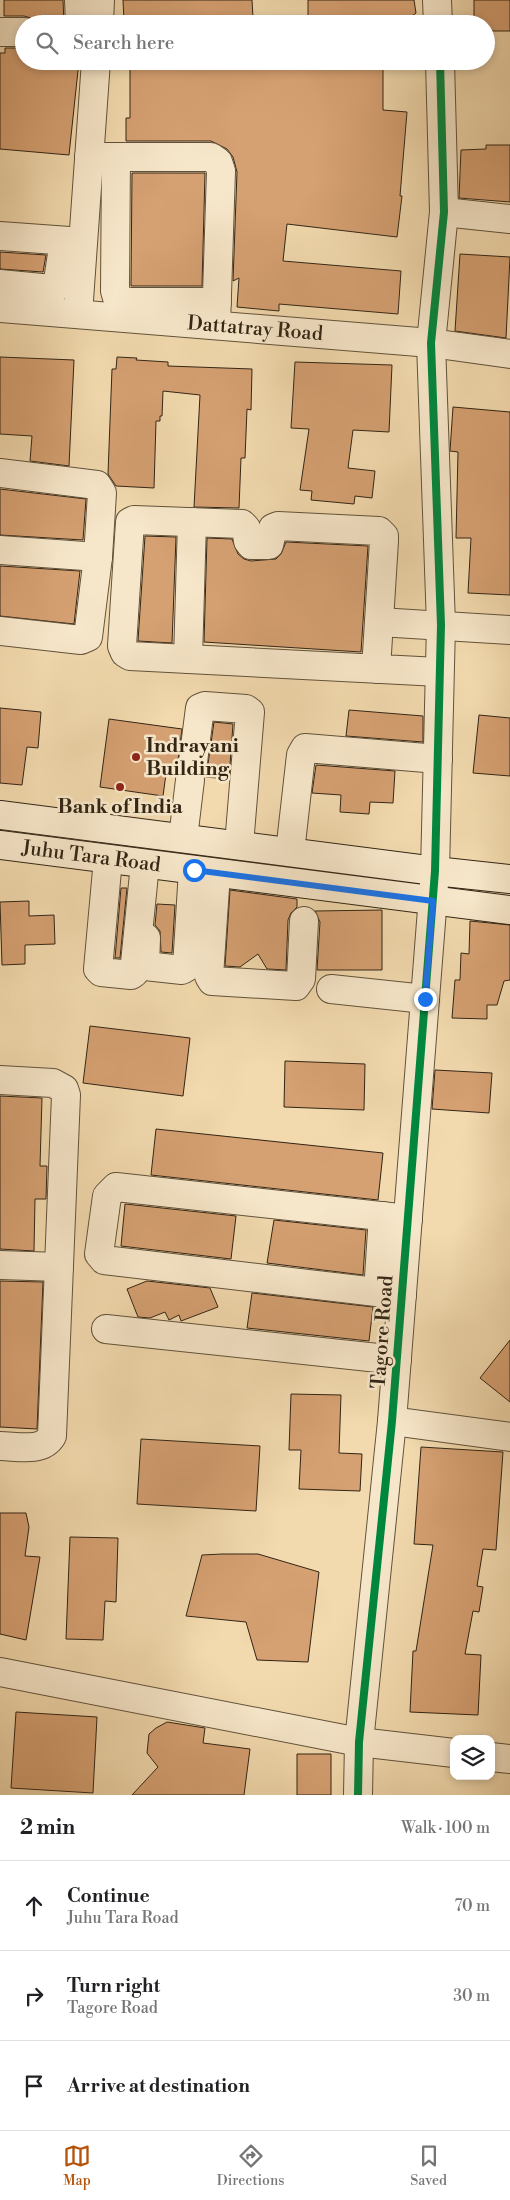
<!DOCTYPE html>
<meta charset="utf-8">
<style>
body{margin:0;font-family:"Libre Bodoni",serif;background:#f6f6f6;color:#202124}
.controls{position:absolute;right:15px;bottom:15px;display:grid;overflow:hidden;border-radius:10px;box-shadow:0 2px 8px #0003}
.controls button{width:45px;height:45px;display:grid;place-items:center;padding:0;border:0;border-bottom:1px solid #e0e0e0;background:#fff;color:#202124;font:25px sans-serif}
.stop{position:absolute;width:15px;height:15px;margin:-11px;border:4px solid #1a73e8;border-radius:50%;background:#fff}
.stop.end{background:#1a73e8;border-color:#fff;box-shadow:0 1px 5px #0008}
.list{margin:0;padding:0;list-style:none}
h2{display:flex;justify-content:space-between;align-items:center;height:65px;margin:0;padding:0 20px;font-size:21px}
h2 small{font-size:16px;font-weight:400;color:#757577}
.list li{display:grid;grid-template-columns:32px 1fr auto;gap:15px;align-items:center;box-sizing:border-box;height:90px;padding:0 20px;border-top:1px solid #e0e0e0}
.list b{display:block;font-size:19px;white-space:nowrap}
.list p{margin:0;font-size:16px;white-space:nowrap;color:#757577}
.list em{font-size:16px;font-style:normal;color:#757577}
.icon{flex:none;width:28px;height:28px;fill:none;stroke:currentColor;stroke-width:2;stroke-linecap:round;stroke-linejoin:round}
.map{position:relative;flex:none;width:510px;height:1795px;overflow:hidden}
.search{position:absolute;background:#fff;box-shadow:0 2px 8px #0003;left:15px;right:15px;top:15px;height:55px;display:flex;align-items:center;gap:12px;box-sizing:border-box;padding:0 18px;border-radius:28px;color:#757577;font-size:19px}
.sheet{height:335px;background:#fff}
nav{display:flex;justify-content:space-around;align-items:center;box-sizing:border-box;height:70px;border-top:1px solid #e0e0e0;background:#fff;font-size:14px;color:#757577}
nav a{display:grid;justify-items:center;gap:2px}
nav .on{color:#b45309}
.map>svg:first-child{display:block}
.building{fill:#d5a072;stroke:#322515}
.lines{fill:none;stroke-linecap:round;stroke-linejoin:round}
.street-casing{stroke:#62523b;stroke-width:30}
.secondary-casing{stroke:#322515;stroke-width:30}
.street{stroke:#f7e7ca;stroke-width:28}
.secondary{stroke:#f7e7ca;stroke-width:28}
.cycleway-casing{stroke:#f7e7ca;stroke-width:11}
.cycleway{stroke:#00873e;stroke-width:8}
.route{stroke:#1a73e8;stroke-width:6}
.poi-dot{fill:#8f2418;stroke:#f7e7ca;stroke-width:2}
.labels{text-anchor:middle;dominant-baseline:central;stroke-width:5;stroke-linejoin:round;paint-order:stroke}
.street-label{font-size:20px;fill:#322515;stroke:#f7e7ca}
.poi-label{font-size:20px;font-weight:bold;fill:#322515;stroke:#f7e7ca;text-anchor:start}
</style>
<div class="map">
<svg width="510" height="1795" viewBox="0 0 510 1795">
<rect width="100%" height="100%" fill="#f2daae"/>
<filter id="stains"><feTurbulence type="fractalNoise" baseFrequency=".004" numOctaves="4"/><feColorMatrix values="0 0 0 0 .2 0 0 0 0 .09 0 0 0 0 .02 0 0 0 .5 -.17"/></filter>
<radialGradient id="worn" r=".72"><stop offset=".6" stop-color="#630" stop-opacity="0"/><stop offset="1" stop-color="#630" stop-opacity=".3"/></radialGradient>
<path class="building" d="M4 0H63L64 24H37L31 18 24 16H4Z
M123 0H252L253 18H251V24H128V21H124Z
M308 0H414L416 13 401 24H308Z
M474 0H510V31H486V24H474Z
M5 48H24V61H79L69 155 0 149V53H5Z
M130 61H383V110L407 112 400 196H402L397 237 287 224 283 261 401 271 398 314 279 304V311L237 307 239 278 233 281 237 172 233 157 227 149 211 141H126V118H130Z
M486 145H510V202L459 198 461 150 486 149Z
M132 173H205L202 286H131Z
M0 252 46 255 43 272 0 269Z
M460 254 510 257 506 338 455 331Z
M0 357 74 360 69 466 30 461 32 436 0 434Z
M117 357 137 358 136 360 168 362V366L252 369 251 410 247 409 245 458H241L239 508 194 507 200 395 163 391 162 416H160V421H156L154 488 116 486 108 474 112 369H116Z
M295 362 392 365 389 432 353 430 348 468 375 471 372 498 355 496 354 504 311 500 312 491 300 490 309 429 291 428Z
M453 407 510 412V595L468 593 471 538H456L458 452 450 451Z
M0 489 86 499 83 540 0 535Z
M145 536 176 537 172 643 138 641Z
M207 538 232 539 238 554 244 559 251 561 276 559 281 554 286 542 368 546 361 652 204 642Z
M0 566 80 571 74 624 0 616Z
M0 708 41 712 38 748 27 747 22 785 0 783Z
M349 710 423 716V742L346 736Z
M479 715 510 718V776L473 773Z
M109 719 182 729 178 760 179 769 176 775 166 774 163 796 100 787Z
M214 722 233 724 229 779 205 777 204 773 208 764Z
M316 765 395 771 393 803 370 802 369 814 340 812 341 795 312 793Z
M121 888H127L120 958H115Z
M230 890 297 899V907L291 913 288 920 286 970 267 969 258 954 240 967 225 966Z
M29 901V916L54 915 55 944 25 945V964L2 965 0 902Z
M157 904 175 905 172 953 161 952 160 931 155 925Z
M382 910V970H317L320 922 315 911Z
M470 921 510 925V980L504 981 497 1005H487V1019L452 1018 455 980H460L461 953 469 954Z
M90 1026 190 1038 183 1096 83 1083Z
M285 1061 365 1064 364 1110 284 1107Z
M435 1070 492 1073 489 1113 432 1109Z
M0 1096 42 1098 40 1166H47L46 1199H35L34 1251 0 1249Z
M156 1129 383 1153 378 1200 151 1175Z
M125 1204 236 1216 231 1259 121 1246Z
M274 1220 366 1230 363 1275 267 1263Z
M0 1281 43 1282 37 1429 0 1427Z
M147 1281 210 1288 218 1307 181 1321 179 1315 169 1320 165 1312 150 1318 138 1317 127 1289Z
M252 1293 373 1307 369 1341 247 1328Z
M510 1340V1402L480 1378Z
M291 1394 341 1395 339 1453 362 1454 360 1491 299 1489 301 1450H289Z
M141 1439 260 1446 256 1511 137 1504Z
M421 1447 503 1452 496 1550 483 1549 477 1586 483 1587 479 1612 473 1611 465 1654 481 1655 478 1715 410 1712 413 1651H416L433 1545 414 1544Z
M0 1513H26L29 1527 25 1556 40 1557 26 1640 0 1634Z
M70 1537 118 1538 116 1602 105 1601 103 1640 66 1639Z
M222 1554H258L319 1572 308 1662 257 1660 246 1622 186 1616 202 1555Z
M16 1712 97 1717 93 1793 11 1788Z
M167 1722 205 1728 203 1743 250 1749 244 1795H132L158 1767 147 1753 149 1734 156 1728Z
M297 1754H331V1795H297Z"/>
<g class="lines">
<defs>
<g id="street">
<path d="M79 0 80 24"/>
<path d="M437 0 438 24"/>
<path d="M99 24 100 0"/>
<path d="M0 32H24"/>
<path d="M89 157H211L218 162 221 171 216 325"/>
<path d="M116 157 115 291 117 298 122 301 130 302H217"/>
<path d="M444 212 510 219"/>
<path d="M0 236 83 242"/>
<path d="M0 284 52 289 57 287 64 241"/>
<path id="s1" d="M0 308 431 343 510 354"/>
<path d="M78 314 96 61"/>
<path d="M0 473 97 485 102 493 98 557 88 637 81 640 0 631"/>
<path d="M0 550 98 557"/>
<path d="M379 622 510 630"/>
<path d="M188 659 192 522"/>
<path d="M376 669 384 541V536L379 531 278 526 273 528 269 545H251L248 541 246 528 242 524 134 520 130 522 122 646 125 653 130 656 439 672"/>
<path d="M193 762 200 708 205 706 246 709 250 712 239 845"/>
<path d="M183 838 190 780"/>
<path d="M290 852 301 755 305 748 438 759"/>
<path d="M108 859 98 969 101 972 131 975 134 973 145 864"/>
<path d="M216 873 209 976 212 981 296 986 301 979 304 921"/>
<path d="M146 938 145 966 182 970 187 967 193 870"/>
<path d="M331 989 425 999"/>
<path d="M0 1080 53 1083 64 1089 66 1095 52 1436C42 1453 17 1446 0 1446"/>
<path d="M0 1265 59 1267"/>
<path d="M378 1292 383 1216"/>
<path d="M402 1295 104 1260 99 1254 107 1196 116 1187 408 1219"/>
<path d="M106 1329 397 1360"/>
<path d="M392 1421 510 1437"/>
<path d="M0 1672 359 1742 454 1753"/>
<path d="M491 1757 510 1759"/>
<path d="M358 1795 359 1742 392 1421 435 871 441 625 431 343 444 212 440 61"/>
</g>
<g id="secondary">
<path d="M0 815 435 871 510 879"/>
<path id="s2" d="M0 845 510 910"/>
</g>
</defs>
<use href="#street" class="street-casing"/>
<use href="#secondary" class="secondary-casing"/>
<use href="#street" class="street"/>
<use href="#secondary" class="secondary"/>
<defs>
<path id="cycleway" d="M358 1795 359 1742 392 1421 435 871 441 625 431 343 444 212 440 61"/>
</defs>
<use href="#cycleway" class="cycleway-casing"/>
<use href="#cycleway" class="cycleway"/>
</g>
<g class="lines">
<path class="route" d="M194 870 433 901 425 999"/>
</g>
<g class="poi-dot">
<circle cx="136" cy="757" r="5"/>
<circle cx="120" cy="787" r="5"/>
</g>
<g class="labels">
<g class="street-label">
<text stroke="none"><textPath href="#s1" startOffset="256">Dattatray Road</textPath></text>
<text stroke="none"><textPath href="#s2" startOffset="92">Juhu Tara Road</textPath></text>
<text transform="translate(383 1332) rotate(-86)">Tagore Road</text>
</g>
<g class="poi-label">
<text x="146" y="746">Indrayani<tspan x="146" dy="23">Building</tspan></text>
<text x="120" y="807" text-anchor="middle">Bank of India</text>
</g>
</g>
<rect width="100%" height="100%" filter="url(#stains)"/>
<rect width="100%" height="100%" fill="url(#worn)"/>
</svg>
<div class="controls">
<button><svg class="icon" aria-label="layers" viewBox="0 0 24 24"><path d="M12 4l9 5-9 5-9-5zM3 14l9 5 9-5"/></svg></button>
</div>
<div class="stop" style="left:194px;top:870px"></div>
<div class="stop end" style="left:425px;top:999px"></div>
<div class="search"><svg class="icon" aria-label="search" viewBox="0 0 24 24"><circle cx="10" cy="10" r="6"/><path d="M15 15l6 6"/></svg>Search here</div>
</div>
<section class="sheet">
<h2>2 min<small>Walk · 100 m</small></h2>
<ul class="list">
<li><svg class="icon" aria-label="ahead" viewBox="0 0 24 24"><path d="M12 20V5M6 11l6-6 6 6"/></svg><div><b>Continue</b><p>Juhu Tara Road</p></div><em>70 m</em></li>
<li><svg class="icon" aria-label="right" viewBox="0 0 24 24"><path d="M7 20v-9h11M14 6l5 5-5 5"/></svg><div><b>Turn right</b><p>Tagore Road</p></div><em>30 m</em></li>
<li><svg class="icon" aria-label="arrive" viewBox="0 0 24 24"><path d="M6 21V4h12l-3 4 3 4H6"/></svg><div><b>Arrive at destination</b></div></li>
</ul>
</section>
<nav>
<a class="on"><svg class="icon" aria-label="map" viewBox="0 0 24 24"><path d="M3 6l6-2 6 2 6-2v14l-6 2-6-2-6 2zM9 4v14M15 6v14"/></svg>Map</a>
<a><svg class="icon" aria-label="directions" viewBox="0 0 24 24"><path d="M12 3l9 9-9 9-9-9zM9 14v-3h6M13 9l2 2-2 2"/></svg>Directions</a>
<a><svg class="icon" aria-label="saved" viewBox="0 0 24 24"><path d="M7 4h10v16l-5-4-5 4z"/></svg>Saved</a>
</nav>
